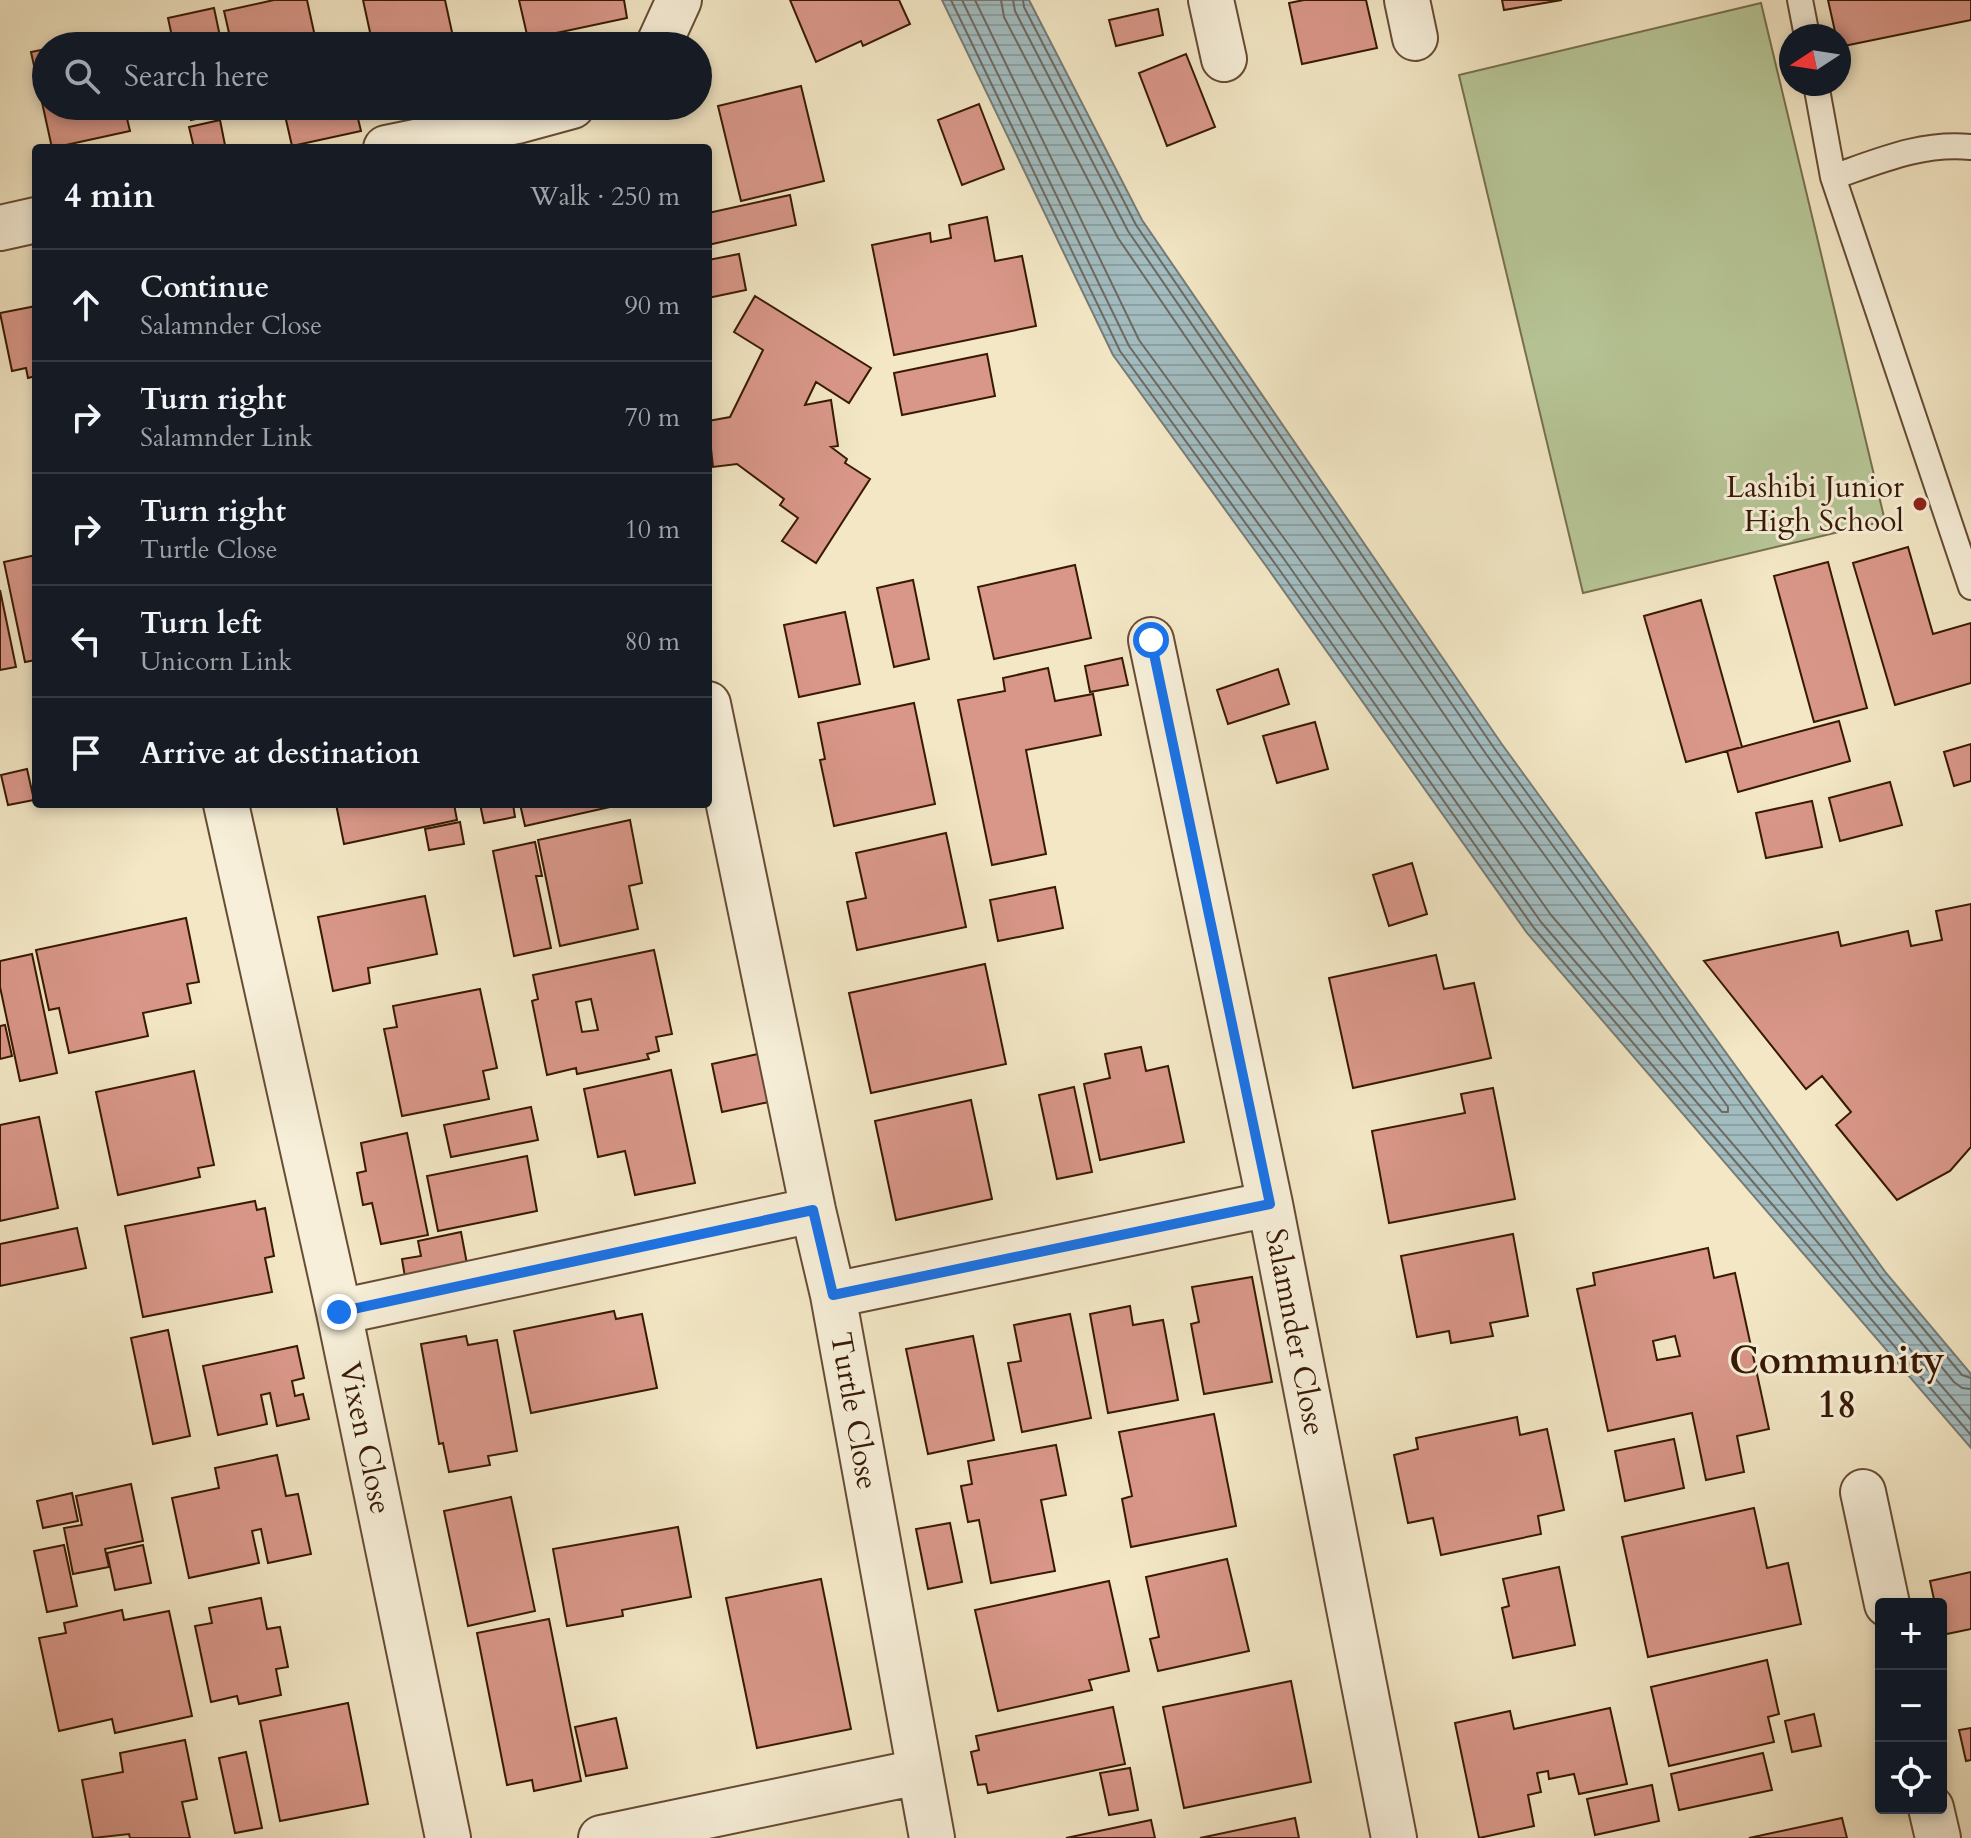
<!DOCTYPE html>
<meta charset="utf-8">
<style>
body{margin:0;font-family:Cardo,serif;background:#242831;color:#f1f3f6}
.controls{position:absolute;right:24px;bottom:24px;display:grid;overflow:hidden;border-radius:8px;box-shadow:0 4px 12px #0003}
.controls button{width:72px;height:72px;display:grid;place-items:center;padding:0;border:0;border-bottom:2px solid #363941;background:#171b24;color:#f1f3f6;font:40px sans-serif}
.compass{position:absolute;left:1779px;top:24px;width:72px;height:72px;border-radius:50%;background:#171b24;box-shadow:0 4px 12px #0003;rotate:258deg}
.stop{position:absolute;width:24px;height:24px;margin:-18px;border:6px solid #1a73e8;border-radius:50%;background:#fff}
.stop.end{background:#1a73e8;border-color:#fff;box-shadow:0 2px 8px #0008}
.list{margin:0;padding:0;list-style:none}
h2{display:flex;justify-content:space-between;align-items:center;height:104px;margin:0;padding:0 32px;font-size:34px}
h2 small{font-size:26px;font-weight:400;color:#9ea1a6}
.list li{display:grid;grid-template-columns:52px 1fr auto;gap:24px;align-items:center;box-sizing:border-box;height:112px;padding:0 32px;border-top:2px solid #363941}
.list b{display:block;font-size:30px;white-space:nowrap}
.list p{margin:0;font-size:26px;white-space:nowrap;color:#9ea1a6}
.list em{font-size:26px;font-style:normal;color:#9ea1a6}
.icon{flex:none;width:44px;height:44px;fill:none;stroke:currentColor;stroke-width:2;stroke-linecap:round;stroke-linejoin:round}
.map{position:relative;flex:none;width:1971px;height:1838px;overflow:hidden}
.search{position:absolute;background:#171b24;box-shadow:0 4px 12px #0003;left:32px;top:32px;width:680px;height:88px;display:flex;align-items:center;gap:20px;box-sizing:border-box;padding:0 28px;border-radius:44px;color:#9ea1a6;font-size:30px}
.panel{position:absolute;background:#171b24;box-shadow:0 4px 12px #0003;left:32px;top:144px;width:680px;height:664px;border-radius:8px}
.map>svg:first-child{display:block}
.pitch{fill:#b7c697;stroke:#78704e;stroke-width:2}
.water{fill:url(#water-rules);stroke:#787b75;stroke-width:2}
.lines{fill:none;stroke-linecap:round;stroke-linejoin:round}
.shore{stroke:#6d6a62;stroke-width:2}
.building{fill:#d99789;stroke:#381904;stroke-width:2;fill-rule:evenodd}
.service-casing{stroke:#674c34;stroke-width:28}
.minor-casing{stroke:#674c34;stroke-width:48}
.service{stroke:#f7efd9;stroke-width:24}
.minor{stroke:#f7efd9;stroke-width:44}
.route{stroke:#1a73e8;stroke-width:10}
.poi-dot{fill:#8f2418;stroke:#f7efd9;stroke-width:3}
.labels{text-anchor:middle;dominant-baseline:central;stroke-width:6;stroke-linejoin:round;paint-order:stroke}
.poi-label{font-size:30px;fill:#381904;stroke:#f7efd9;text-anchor:end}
.street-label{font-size:30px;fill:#381904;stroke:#f7efd9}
.district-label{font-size:38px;font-weight:bold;fill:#381904;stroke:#f7efd9}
</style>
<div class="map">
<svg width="1971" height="1838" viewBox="0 0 1971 1838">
<defs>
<pattern id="water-rules" width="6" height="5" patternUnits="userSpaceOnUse" patternTransform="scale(2)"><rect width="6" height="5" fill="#a2bcc0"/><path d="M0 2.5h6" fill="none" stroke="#8ca1a3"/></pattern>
</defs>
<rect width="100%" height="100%" fill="#f3e7c5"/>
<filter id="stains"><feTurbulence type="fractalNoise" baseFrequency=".0025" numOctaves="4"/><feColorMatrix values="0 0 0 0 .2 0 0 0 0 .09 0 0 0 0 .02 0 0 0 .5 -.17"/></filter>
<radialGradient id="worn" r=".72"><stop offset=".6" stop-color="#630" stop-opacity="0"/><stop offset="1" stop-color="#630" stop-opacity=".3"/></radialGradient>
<path class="pitch" d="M1761 3 1885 521 1583 593 1459 75Z"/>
<path class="water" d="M942 0H1029L1142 220 1501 743 1886 1273 1971 1374V1448L1527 933 1269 570 1113 355Z"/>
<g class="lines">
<path class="shore" d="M951 0 1120 351 1276 565 1534 928 1971 1435
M962 0 1129 346 1284 559 1541 922 1971 1420
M975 0 1139 340 1294 552 1551 915 1722 1112H1728V1107L1476 761 1118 238 1004 17 1001 0
M1013 0 1015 11 1128 231 1486 754 1872 1283 1954 1382 1962 1388 1971 1389
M1023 0 1024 7 1136 225 1494 748 1880 1277 1962 1375 1971 1378"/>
</g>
<path class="building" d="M274 0H307L317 46H232L224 11Z
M363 0H445L455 46H373Z
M519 0H624L627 18 528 39Z
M790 0H899L910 24 863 46 861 41 816 62Z
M1304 0H1366L1377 48 1302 64 1289 3Z
M1502 0H1562L1504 10Z
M1828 0H1971V20L1839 47V36H1836Z
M214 8 222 46H174L168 18Z
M1158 9 1163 35 1116 46 1109 20Z
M109 35 111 46H58Z
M46 49V106H124L130 131 52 148 31 52Z
M1186 54 1215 127 1167 146 1139 73Z
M801 86 824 181 741 201 718 106Z
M979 104 1004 169 962 185 938 120Z
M187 106H236L237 110 191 120Z
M305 106H355L361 131 292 146 284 111Z
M220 120 225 145 194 148 189 127Z
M790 195 796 225 708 245V213Z
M987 217 995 261 1022 256 1036 326 894 355 872 245 930 233 931 242 951 238 949 225Z
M739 254 746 290 708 298V260Z
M755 296 871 368 849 403 816 382 805 405 831 400 838 446 831 447 847 459 845 463 870 479 816 563 782 541 798 518 780 505 784 499 737 464 713 467 708 421 730 417 763 350 734 332Z
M36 306V376L28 378 26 368 12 371 0 313Z
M987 354 995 396 902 415 894 373Z
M1908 547 1933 634 1971 623V683L1895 705 1853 563Z
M36 555V660L25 662 4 562Z
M1828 562 1867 708 1814 722 1774 576Z
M1075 565 1091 638 994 659 978 587Z
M913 580 929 659 894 667 877 588Z
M0 590 16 667 0 670Z
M1701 600 1742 747 1686 762 1644 616Z
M845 612 860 684 799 697 784 625Z
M1122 658 1128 685 1090 692 1085 666Z
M1048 668 1055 701 1093 694 1101 735 1026 750 1046 854 992 865 958 700 1005 691 1003 678Z
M1278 669 1289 704 1228 724 1217 690Z
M914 703 935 804 834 826 820 760 825 759 818 723Z
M1839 721 1850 761 1738 792 1727 751Z
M1315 722 1328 769 1277 783 1263 736Z
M1971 744V781L1954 786 1944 752Z
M27 769 34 800 8 805 1 775Z
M1890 782 1902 825 1840 841 1829 798Z
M1812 801 1822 847 1766 858 1756 813Z
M336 804H454L457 820 344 844Z
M480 804H513L515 817 484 823Z
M520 804H619V805L525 826Z
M630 820 642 883 629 886 638 929 560 946 538 840Z
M460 822 464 844 429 850 425 829Z
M946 833 966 927 857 950 847 902 866 898 856 853Z
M535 842 542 876H536L551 948 514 956 493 851Z
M1412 863 1427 914 1389 926 1373 875Z
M1055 887 1063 928 998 941 990 900Z
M425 896 437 954 368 968 370 983 333 991 318 917Z
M1971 904V1147L1950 1171 1897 1200 1836 1125 1851 1112 1822 1076 1806 1089 1704 961 1838 932 1841 946 1908 931 1911 946 1942 940 1936 911Z
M186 918 199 982 187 984 191 1003 143 1013 148 1036 69 1053 59 1008 49 1010 36 950Z
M654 950 672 1034 656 1037 659 1051 647 1054 649 1059 577 1074 576 1068 547 1075 532 1001 538 999 533 975ZM591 999 598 1030 582 1032 576 1002Z
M32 954 57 1073 20 1081 0 987V961Z
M1436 955 1444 989 1474 983 1491 1058 1353 1088 1329 978Z
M985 964 1006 1064 871 1093 849 993Z
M480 989 497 1068 483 1071 489 1099 402 1116 384 1029 397 1027 393 1006Z
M5 1025 12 1056 0 1059V1026Z
M1141 1047 1146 1071 1168 1066 1184 1142 1100 1160 1084 1084 1110 1078 1105 1054Z
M758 1054 769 1102 722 1112 712 1064Z
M671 1070 695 1183 635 1195 625 1151 598 1157 584 1089Z
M194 1071 214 1165 198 1168 200 1177 118 1195 96 1092Z
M1074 1087 1092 1172 1057 1179 1039 1095Z
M1493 1088 1515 1199 1389 1223 1372 1131 1465 1113 1461 1094Z
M971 1100 992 1199 896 1220 875 1121Z
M531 1107 538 1140 451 1157 444 1125Z
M39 1117 58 1208 0 1221V1125Z
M407 1133 428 1235 381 1244 372 1203 363 1205 357 1173 366 1171 361 1143Z
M527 1156 537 1211 438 1231 427 1176Z
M255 1201 257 1210 265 1208 274 1256 265 1258 272 1292 143 1317 125 1226Z
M77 1228 86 1268 0 1286V1244Z
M461 1232 467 1264 405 1277 402 1259 421 1256 418 1241Z
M1513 1234 1528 1316 1490 1323 1493 1336 1451 1343 1449 1331 1417 1337 1401 1256Z
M1708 1248 1714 1278 1735 1273 1769 1429 1737 1436 1744 1472 1706 1480 1692 1413 1608 1431 1577 1289 1595 1285 1593 1273ZM1675 1336 1680 1356 1657 1360 1653 1341Z
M1252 1277 1272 1382 1204 1394 1191 1324 1199 1322 1192 1287Z
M1130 1306 1133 1325 1163 1320 1178 1400 1108 1413 1090 1314Z
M614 1311 616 1319 642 1314 657 1388 531 1413 514 1331Z
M1070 1314 1091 1418 1022 1432 1008 1363 1021 1361 1014 1325Z
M168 1330 190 1436 153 1444 131 1338Z
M466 1336 468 1345 497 1340 517 1451 488 1456 490 1465 449 1472 443 1443 439 1444 421 1344Z
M973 1336 994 1440 928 1454 906 1349Z
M297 1346 304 1378 292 1381 295 1396 303 1394 309 1419 277 1426 270 1393 261 1395 267 1424 218 1435 203 1366Z
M1214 1414 1236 1526 1131 1547 1122 1499 1132 1496 1119 1432Z
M1517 1417 1520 1435 1547 1429 1564 1510 1538 1516 1541 1534 1441 1555 1433 1518 1408 1523 1394 1455 1418 1449 1416 1438Z
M1674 1439 1684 1488 1625 1501 1615 1451Z
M1056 1445 1066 1495 1041 1500 1055 1571 991 1583 979 1520 968 1522 961 1486 972 1484 968 1461Z
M277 1455 286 1496 298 1494 311 1554 268 1563 261 1529 252 1531 259 1563 189 1578 172 1498 219 1488 215 1468Z
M131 1484 143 1541 105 1549 109 1567 73 1574 64 1528 82 1525 76 1496Z
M72 1493 78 1521 43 1528 37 1501Z
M511 1497 535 1611 468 1626 444 1511Z
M1754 1508 1767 1568 1788 1563 1801 1624 1648 1657 1622 1537Z
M950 1523 962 1582 928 1589 916 1529Z
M678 1527 691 1597 622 1610 623 1616 567 1626 553 1549Z
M64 1545 77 1606 47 1612 34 1551Z
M143 1545 151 1583 115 1590 107 1553Z
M1227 1559 1249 1651 1158 1671 1150 1639 1159 1637 1146 1577Z
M1559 1567 1575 1645 1513 1658 1502 1608 1509 1606 1503 1579Z
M1971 1572V1629L1942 1635 1941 1604H1935L1930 1581Z
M821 1579 851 1729 757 1748 726 1598Z
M1109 1581 1129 1671 1089 1680 1092 1690 998 1711 975 1610Z
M261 1598 267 1629 280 1627 288 1667 276 1669 281 1695 239 1704 237 1696 211 1702 195 1626 212 1623 209 1608Z
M122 1610 124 1620 169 1611 192 1716 115 1733 112 1719 59 1731 39 1638 66 1633 64 1623Z
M549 1619 581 1781 534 1791 532 1780 507 1785 477 1633Z
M1767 1660 1779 1714 1768 1717 1774 1742 1669 1766 1651 1687Z
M1291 1681 1311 1782 1184 1808 1163 1707Z
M348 1703 368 1804 280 1821 260 1721Z
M1113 1707 1125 1764 988 1793 986 1784 978 1785 971 1752 979 1750 976 1736Z
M1610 1708 1627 1784 1579 1794 1574 1774 1549 1779 1548 1771 1537 1773 1541 1792 1528 1795 1534 1826 1479 1838 1455 1723 1510 1711 1514 1729Z
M1814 1714 1821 1746 1792 1752 1785 1721Z
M616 1718 627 1768 586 1776 575 1727Z
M1971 1728V1760L1966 1761 1959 1730Z
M185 1740 197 1799 182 1802 190 1838H130L129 1834 93 1838 82 1780 123 1772 120 1753Z
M246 1752 262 1828 235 1833 219 1758Z
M1763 1753 1772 1790 1679 1810 1671 1774Z
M1130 1768 1138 1810 1109 1815 1100 1773Z
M1652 1785 1659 1821 1595 1835 1587 1799Z
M1295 1818 1299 1838H1200Z
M1842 1818 1847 1838H1749Z
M1151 1820 1155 1838H1066Z"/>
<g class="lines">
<defs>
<path id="service" d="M1800 0 1807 36
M1816 84 1833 177 1971 587
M1833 177C1879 161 1922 142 1971 147"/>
<path id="minor" d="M1211 0 1224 59
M1407 0 1415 38
M658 46 679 0
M386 148 517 121 572 106
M0 228 36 220
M1151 640 1270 1204 1394 1838
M708 704 813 1210 833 1295 932 1838
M226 804 339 1312 448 1838
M833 1295 1270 1204
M339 1312 813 1210
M1863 1492 1887 1604
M1931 1808 1938 1838
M601 1838 918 1772"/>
</defs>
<use href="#service" class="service-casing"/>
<use href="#minor" class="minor-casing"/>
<use href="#service" class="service"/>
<use href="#minor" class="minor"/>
</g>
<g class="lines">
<path class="route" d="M339 1312 813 1210 833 1295 1270 1204 1151 640"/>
</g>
<circle class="poi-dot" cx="1920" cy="504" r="8"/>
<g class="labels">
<g class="poi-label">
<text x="1904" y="487">Lashibi Junior<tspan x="1904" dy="34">High School</tspan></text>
</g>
<g class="street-label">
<text transform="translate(1295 1332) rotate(79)">Salamnder Close</text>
<text transform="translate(854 1411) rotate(80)">Turtle Close</text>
<text transform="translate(365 1438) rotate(78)">Vixen Close</text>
</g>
<g class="district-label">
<text x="1837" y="1361">Community<tspan x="1837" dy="44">18</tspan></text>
</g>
</g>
<rect width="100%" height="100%" filter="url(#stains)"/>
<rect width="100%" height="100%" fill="url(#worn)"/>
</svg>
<div class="controls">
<button>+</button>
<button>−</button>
<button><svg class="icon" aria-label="locate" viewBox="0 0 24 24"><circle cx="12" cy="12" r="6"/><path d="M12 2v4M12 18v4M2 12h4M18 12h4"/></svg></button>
</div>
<svg class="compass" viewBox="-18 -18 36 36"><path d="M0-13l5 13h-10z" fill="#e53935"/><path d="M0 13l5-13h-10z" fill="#9ea1a6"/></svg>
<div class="stop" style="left:1151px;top:640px"></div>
<div class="stop end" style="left:339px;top:1312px"></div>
<div class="search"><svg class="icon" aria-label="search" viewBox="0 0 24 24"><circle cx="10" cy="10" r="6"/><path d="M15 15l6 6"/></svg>Search here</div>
<section class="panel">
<h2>4 min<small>Walk · 250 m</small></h2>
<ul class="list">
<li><svg class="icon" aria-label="ahead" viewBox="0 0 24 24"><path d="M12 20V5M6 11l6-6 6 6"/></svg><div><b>Continue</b><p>Salamnder Close</p></div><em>90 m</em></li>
<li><svg class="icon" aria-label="right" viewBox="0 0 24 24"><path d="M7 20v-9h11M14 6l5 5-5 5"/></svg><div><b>Turn right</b><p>Salamnder Link</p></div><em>70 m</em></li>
<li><svg class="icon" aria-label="right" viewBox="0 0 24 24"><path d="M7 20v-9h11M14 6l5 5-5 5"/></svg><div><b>Turn right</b><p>Turtle Close</p></div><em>10 m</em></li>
<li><svg class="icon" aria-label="left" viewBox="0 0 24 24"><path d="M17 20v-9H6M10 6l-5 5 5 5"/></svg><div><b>Turn left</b><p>Unicorn Link</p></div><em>80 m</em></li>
<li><svg class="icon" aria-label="arrive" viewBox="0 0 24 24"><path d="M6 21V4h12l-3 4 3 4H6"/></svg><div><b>Arrive at destination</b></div></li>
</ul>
</section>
</div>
